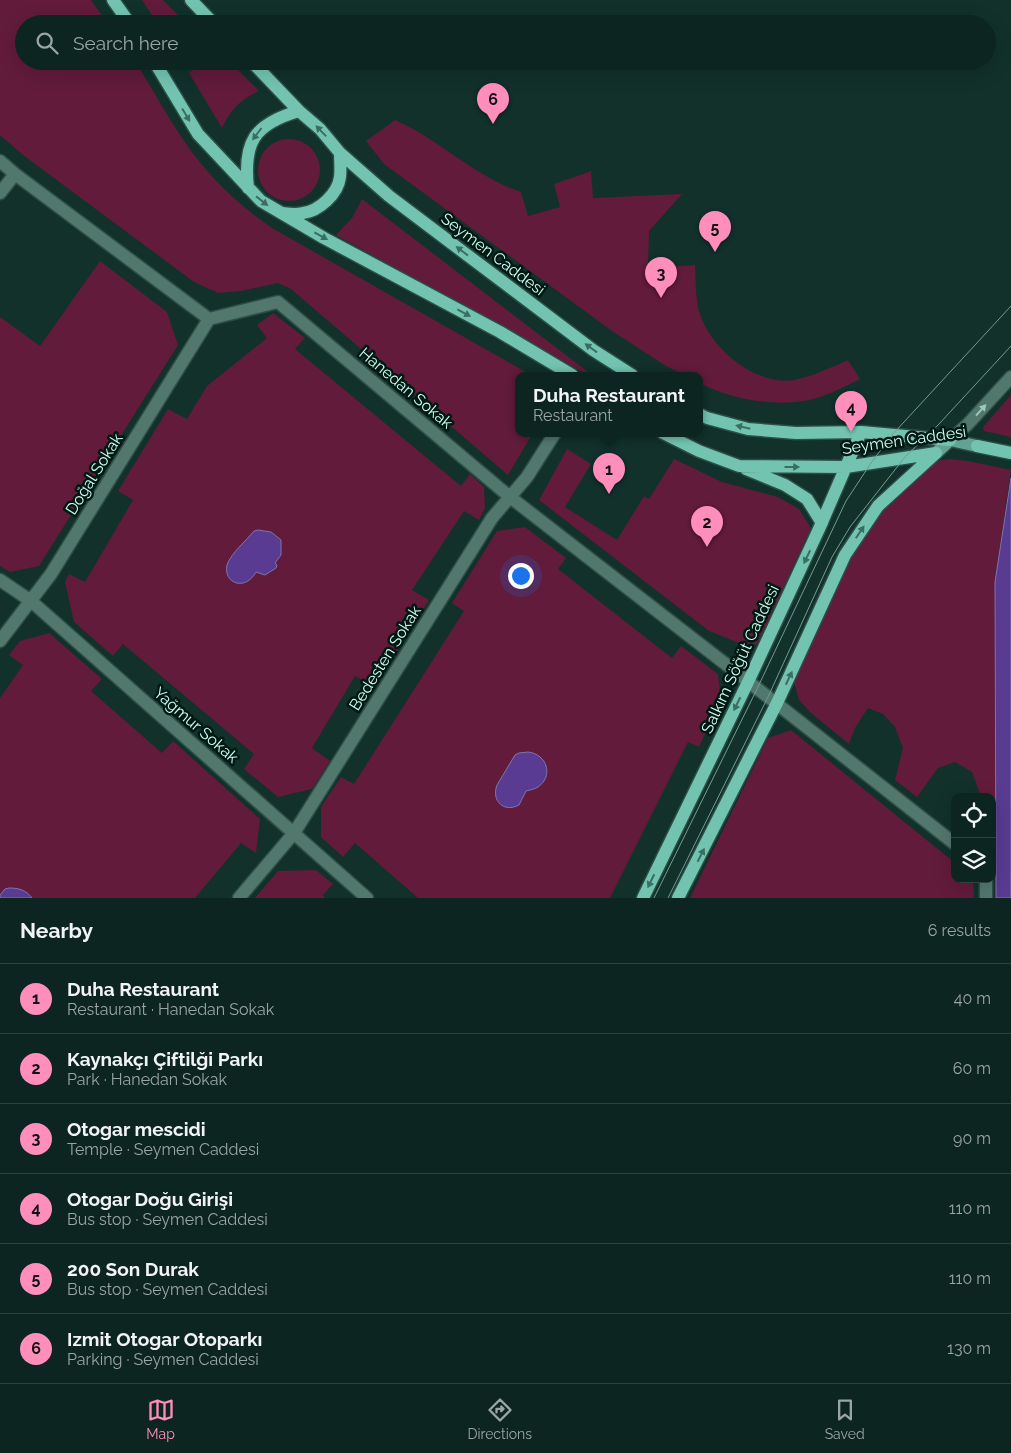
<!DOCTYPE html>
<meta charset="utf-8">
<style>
body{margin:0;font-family:Raleway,sans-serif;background:#162d29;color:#f1f3f6}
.controls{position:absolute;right:15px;bottom:15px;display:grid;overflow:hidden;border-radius:10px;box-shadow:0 5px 20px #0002}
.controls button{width:45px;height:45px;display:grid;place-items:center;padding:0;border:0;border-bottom:1px solid #2d423e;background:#0d2520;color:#f1f3f6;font:25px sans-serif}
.you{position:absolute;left:520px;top:575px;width:18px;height:18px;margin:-12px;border:4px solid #fff;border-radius:50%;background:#1a73e8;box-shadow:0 0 0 8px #1a73e833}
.badge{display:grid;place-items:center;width:32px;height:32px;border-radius:50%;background:#ff8eba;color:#111;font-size:16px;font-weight:700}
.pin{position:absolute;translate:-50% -41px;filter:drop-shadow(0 1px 2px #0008)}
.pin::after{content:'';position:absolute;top:26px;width:18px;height:15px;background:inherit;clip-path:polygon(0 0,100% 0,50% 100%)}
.popup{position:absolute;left:515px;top:372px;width:188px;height:65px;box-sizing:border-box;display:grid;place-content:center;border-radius:10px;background:#0d2520;filter:drop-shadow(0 1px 4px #0005);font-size:16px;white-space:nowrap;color:#9aa5a5}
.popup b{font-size:19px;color:#f1f3f6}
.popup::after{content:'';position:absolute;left:50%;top:100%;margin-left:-10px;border:10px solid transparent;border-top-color:#0d2520}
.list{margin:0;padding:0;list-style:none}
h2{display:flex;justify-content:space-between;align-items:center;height:65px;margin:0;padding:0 20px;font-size:21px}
h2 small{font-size:16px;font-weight:400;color:#9aa5a5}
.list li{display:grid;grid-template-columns:32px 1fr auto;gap:15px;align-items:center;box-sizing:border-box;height:70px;padding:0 20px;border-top:1px solid #2d423e}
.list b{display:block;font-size:19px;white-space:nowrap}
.list p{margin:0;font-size:16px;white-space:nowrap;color:#9aa5a5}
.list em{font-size:16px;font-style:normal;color:#9aa5a5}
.icon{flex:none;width:28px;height:28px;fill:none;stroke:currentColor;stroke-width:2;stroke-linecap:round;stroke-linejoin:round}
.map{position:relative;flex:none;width:1011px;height:898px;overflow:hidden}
.search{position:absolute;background:#0d2520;box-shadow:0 5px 20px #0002;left:15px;right:15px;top:15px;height:55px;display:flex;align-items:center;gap:12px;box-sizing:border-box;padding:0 18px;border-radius:28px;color:#9aa5a5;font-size:19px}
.sheet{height:485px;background:#0d2520}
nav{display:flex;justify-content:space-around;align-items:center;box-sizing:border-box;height:70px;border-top:1px solid #2d423e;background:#0d2520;font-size:14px;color:#9aa5a5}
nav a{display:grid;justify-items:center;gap:2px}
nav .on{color:#ff8eba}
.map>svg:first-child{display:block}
.green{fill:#621b3b}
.water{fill:#593b91;stroke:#7c76ae}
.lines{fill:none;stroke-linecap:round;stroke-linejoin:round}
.minor-casing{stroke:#2c4e46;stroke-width:15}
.secondary-casing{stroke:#2c4e46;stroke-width:15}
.primary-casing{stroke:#2c4e46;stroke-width:15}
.minor{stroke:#52776d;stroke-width:12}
.secondary{stroke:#64a293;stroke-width:12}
.primary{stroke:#72c4b0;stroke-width:12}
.tram{stroke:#739b91;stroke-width:1}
.oneway{fill:#396e62}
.oneway2{fill:#9dc8bc}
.labels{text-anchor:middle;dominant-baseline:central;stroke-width:5;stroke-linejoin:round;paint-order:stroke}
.street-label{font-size:16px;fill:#cffef1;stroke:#001913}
</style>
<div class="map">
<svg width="1011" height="898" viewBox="0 0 1011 898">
<rect width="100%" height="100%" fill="#11312a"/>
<path class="green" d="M0 0H91L108 24H24V61H135C154 91 171 124 192 152 214 182 242 207 272 228L531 375H519V433H533L508 475 291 289 278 283 241 291 218 293 194 282 23 155 0 135Z
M142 0H163L187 24H158Z
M205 61H229L259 91C241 99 230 110 222 128L189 73Z
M395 120C439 139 475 177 521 192L528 216 560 207 554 184 591 171 593 198 682 194 649 231 648 268 695 265C696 280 695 300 700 314 711 349 756 386 794 380 811 377 832 367 848 360L860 379C840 389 819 400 797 402 764 405 729 398 699 383V375H684L666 366 612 331 384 164 366 141Z
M258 170a31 31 0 1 1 62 0a31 31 0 1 1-62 0Z
M362 199 592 375H588L336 235 352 218Z
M100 261 167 312 178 345 39 566 10 572 0 566V317L40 346Z
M273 313 305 338 295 349 461 486 470 474 484 487 485 508 479 520 464 511 412 590 429 600 375 687 355 676 312 748 330 761 312 789 278 797 244 769 254 754 123 644 113 656 74 622 65 582 69 574 85 582 133 500 118 491 168 409 187 419 207 386 267 338 257 325Z
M1011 395V437L984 431 983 427Z
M567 449 591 464 565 507 617 540 644 496 649 499 674 459 722 482 778 497 799 509 811 528 757 644 744 645 709 631 539 500Z
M950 459 968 461 1011 470 995 582 996 858 992 855V797H981L972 772 955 762 938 768 917 797 895 780 903 748 895 727 883 714 868 708 855 728 849 744 811 713 799 700 794 682 850 558 883 511 936 461Z
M525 527 566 558 558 569 672 658 681 646 718 674 721 701 699 747 688 742 610 898H418L355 843 343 857 321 837V807L341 777 354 784 464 611 452 603 497 531Z
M49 633 102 679 91 691 162 753 173 741 260 819 256 853 241 843 195 898H0V698L23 665 9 655 20 641Z
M791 730 955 863V879H973L974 898H690L768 738Z
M316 870 333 884 323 895 325 898H255L278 871Z"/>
<path class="water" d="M1011 478V898H996L995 582Z
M258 530 271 532 281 540V555L275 563 277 565 276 568 265 575 256 572C245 592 223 583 227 565 231 553 246 541 254 531Z
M528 752C547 754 554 776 538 787 535 789 530 790 526 791L519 805C504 813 491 801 497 785L515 755 519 753Z
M9 888C19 888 26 890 32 898H0V895L5 889Z"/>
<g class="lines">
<defs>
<path id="minor" d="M0 161 15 174 209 319
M0 193 15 174
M209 319 278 302 510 497 781 707 955 844
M950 440 967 425 1011 377
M0 580 31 601 367 898
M0 641 51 574 209 319
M239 898 294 833 492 518 527 477 555 433
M986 898V879"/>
<path id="secondary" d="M936 453 950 440 977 446"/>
<path id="primary" d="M113 0 130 24
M191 0 214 24
M154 61 198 134 261 201 324 238 500 332 572 375
M251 61 299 111 320 129 340 153 389 196 593 350 632 375
M248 188C243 142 254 124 299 111
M283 213C290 214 296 215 303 213 319 211 338 194 340 177 341 169 340 161 340 153
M699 414 707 418 748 429 796 433 861 432 950 440
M663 433 699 451 739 466 846 467 936 453
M977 446 1011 453
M746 469 785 485 807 499 822 523
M643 898 748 682 819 529 861 432
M678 898 777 703 845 555 878 506 936 453"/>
</defs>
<use href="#minor" class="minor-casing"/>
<use href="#secondary" class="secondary-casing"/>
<use href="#primary" class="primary-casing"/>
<use href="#minor" class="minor"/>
<use href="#secondary" class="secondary"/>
<use href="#primary" class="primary"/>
<path class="tram" d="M654 898 757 689 846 501 871 463 892 435 1011 306
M668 898 768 697 832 557 850 527 905 457 939 424 1011 346"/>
</g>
<defs><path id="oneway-solid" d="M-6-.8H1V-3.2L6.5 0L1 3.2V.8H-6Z" transform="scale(1.25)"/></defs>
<g class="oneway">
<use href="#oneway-solid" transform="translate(186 115) rotate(59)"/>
<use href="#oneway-solid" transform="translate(321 131) rotate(-134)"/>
<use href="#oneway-solid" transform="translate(257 134) rotate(127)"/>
<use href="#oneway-solid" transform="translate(262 201) rotate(38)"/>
<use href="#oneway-solid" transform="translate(321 236) rotate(29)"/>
<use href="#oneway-solid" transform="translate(462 251) rotate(-143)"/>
<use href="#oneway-solid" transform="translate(464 313) rotate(28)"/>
<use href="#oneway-solid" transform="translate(591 348) rotate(-144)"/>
<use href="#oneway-solid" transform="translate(743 427) rotate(-167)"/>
<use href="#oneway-solid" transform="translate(792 467)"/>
<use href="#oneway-solid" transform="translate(860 532) rotate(-56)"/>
<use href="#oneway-solid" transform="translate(807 557) rotate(115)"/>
<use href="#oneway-solid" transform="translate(789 678) rotate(-65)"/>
<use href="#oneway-solid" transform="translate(737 704) rotate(116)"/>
<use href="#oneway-solid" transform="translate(701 855) rotate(-63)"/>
<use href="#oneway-solid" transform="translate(651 881) rotate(116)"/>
</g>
<use class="oneway2" href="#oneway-solid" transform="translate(981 410) rotate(-48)"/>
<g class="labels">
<g class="street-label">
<text transform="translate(493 254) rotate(37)">Seymen Caddesi</text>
<text transform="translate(406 388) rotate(40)">Hanedan Sokak</text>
<text transform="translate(904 440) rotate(-8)">Seymen Caddesi</text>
<text transform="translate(94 474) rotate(-58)">Doğal Sokak</text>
<text transform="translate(385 658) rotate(-58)">Bedesten Sokak</text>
<text transform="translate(740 659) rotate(-65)">Salkım Söğüt Caddesi</text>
<text transform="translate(196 725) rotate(41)">Yağmur Sokak</text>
</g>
</g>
</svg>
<div class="controls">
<button><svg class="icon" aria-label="locate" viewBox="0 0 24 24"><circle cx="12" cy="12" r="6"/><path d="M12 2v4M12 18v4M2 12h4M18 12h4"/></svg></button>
<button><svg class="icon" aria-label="layers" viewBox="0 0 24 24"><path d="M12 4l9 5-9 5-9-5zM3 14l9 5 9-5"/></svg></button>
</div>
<div class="you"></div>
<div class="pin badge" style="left:609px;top:494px">1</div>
<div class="popup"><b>Duha Restaurant</b>Restaurant</div>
<div class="pin badge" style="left:707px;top:547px">2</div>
<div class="pin badge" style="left:661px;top:298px">3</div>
<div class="pin badge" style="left:851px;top:432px">4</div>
<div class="pin badge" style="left:715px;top:252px">5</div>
<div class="pin badge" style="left:493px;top:124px">6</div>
<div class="search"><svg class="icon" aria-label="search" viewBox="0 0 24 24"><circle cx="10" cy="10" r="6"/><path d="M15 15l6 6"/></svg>Search here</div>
</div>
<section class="sheet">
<h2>Nearby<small>6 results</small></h2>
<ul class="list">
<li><span class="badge">1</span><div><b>Duha Restaurant</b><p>Restaurant · Hanedan Sokak</p></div><em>40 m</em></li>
<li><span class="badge">2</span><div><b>Kaynakçı Çiftilği Parkı</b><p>Park · Hanedan Sokak</p></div><em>60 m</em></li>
<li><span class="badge">3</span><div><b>Otogar mescidi</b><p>Temple · Seymen Caddesi</p></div><em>90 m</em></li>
<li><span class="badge">4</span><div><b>Otogar Doğu Girişi</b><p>Bus stop · Seymen Caddesi</p></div><em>110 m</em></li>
<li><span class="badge">5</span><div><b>200 Son Durak</b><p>Bus stop · Seymen Caddesi</p></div><em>110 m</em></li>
<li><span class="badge">6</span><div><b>Izmit Otogar Otoparkı</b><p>Parking · Seymen Caddesi</p></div><em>130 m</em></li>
</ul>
</section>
<nav>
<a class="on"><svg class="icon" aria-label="map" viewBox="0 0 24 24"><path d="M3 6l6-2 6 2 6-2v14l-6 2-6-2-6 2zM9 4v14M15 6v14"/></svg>Map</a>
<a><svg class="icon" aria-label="directions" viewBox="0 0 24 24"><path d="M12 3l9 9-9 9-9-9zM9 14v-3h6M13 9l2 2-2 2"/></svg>Directions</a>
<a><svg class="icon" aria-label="saved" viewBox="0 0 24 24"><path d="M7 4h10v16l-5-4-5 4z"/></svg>Saved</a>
</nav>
